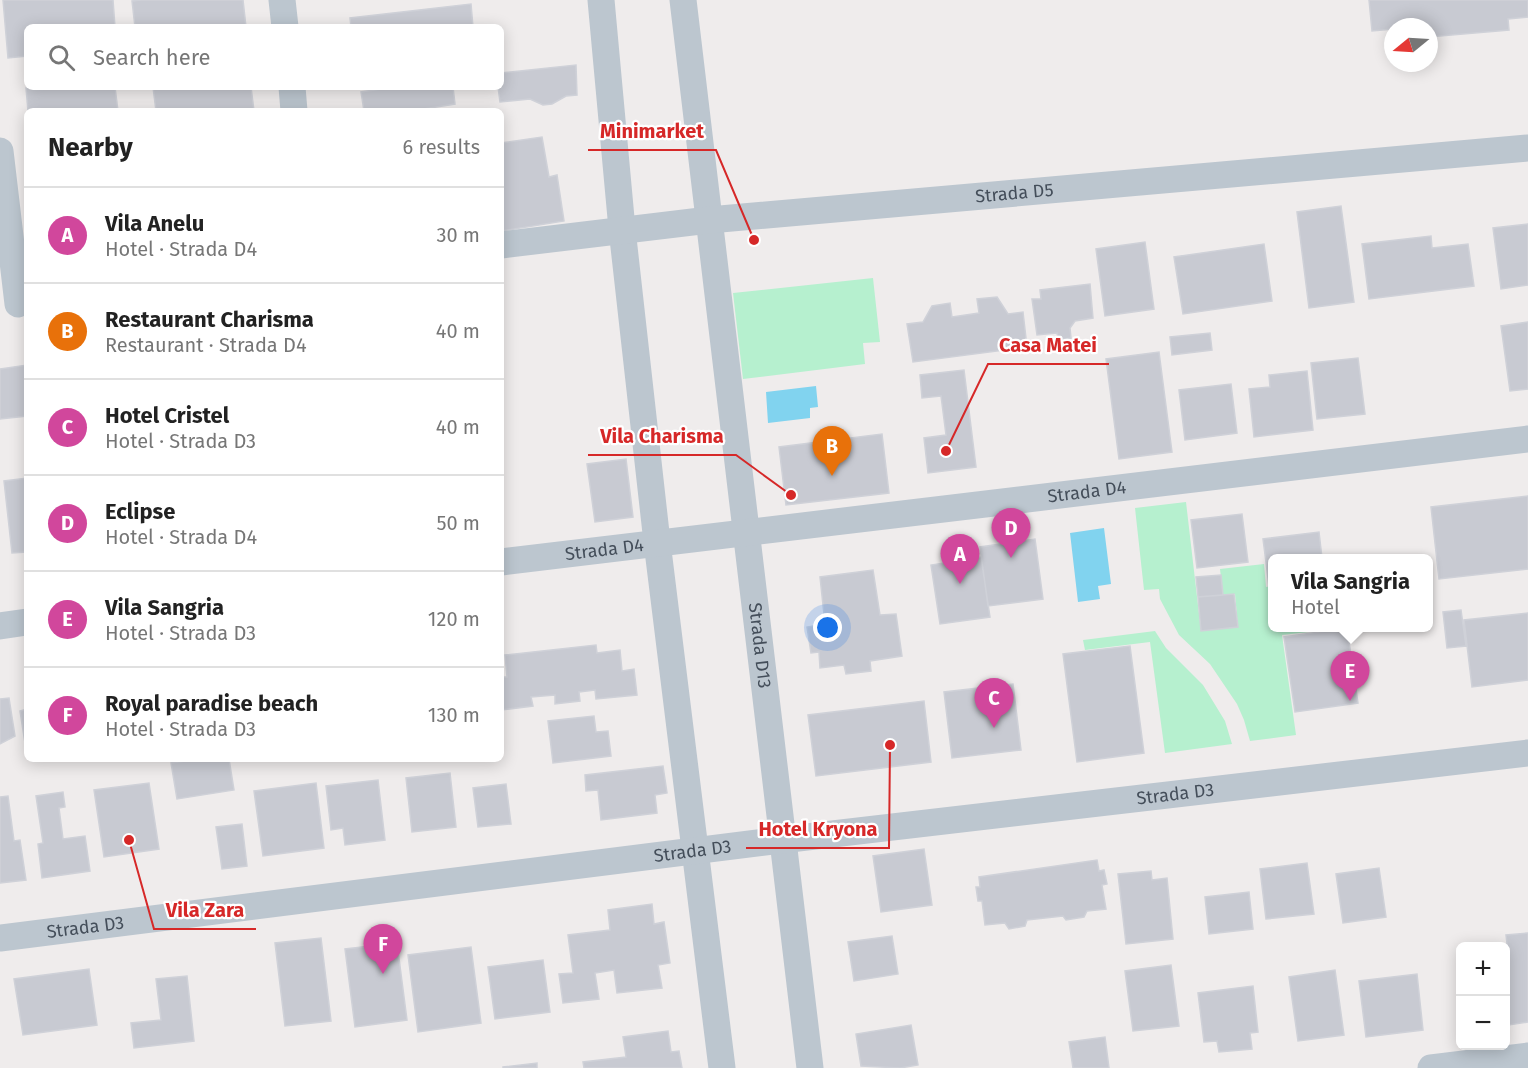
<!DOCTYPE html>
<meta charset="utf-8">
<style>
body{margin:0;font-family:"Fira Sans",sans-serif;background:#f6f6f6;color:#222}
.controls{position:absolute;right:18px;bottom:18px;display:grid;overflow:hidden;border-radius:9px;box-shadow:0 3px 15px #0003}
.controls button{width:54px;height:54px;display:grid;place-items:center;padding:0;border:0;border-bottom:2px solid #e0e0e0;background:#fff;color:#222;font:30px sans-serif}
.compass{position:absolute;left:1384px;top:18px;width:54px;height:54px;border-radius:50%;background:#fff;box-shadow:0 3px 15px #0003;rotate:252deg}
.you{position:absolute;left:828px;top:628px;width:21px;height:21px;margin:-15px;border:4px solid #fff;border-radius:50%;background:#1a73e8;box-shadow:0 0 0 9px #1a73e833}
.badge{display:grid;place-items:center;width:39px;height:39px;border-radius:50%;background:#1063e4;color:#fff;font-size:20px;font-weight:700}
.pin{position:absolute;translate:-50% -50px;filter:drop-shadow(0 2px 3px #0008)}
.pin::after{content:'';position:absolute;top:32px;width:21px;height:18px;background:inherit;clip-path:polygon(0 0,100% 0,50% 100%)}
.popup{position:absolute;left:1268px;top:554px;width:165px;height:78px;box-sizing:border-box;display:grid;place-content:center;border-radius:9px;background:#fff;filter:drop-shadow(0 2px 4px #0005);font-size:20px;white-space:nowrap;color:#767676}
.popup b{font-size:22px;color:#222}
.popup::after{content:'';position:absolute;left:50%;top:100%;margin-left:-12px;border:12px solid transparent;border-top-color:#fff}
.list{margin:0;padding:0;list-style:none}
h2{display:flex;justify-content:space-between;align-items:center;height:78px;margin:0;padding:0 24px;font-size:26px}
h2 small{font-size:20px;font-weight:400;color:#767676}
.list li{display:grid;grid-template-columns:39px 1fr auto;gap:18px;align-items:center;box-sizing:border-box;height:96px;padding:0 24px;border-top:2px solid #e0e0e0}
.list b{display:block;font-size:22px;white-space:nowrap}
.list p{margin:0;font-size:20px;white-space:nowrap;color:#767676}
.list em{font-size:20px;font-style:normal;color:#767676}
.icon{flex:none;width:33px;height:33px;fill:none;stroke:currentColor;stroke-width:2;stroke-linecap:round;stroke-linejoin:round}
.map{position:relative;flex:none;width:1528px;height:1068px;overflow:hidden}
.search{position:absolute;background:#fff;box-shadow:0 3px 15px #0003;left:24px;top:24px;width:480px;height:66px;display:flex;align-items:center;gap:15px;box-sizing:border-box;padding:0 21px;border-radius:9px;color:#767676;font-size:22px}
.panel{position:absolute;background:#fff;box-shadow:0 3px 15px #0003;left:24px;top:108px;width:480px;height:654px;border-radius:9px}
.map>svg:first-child{display:block}
.green{fill:#b6f0cf}
.water{fill:#81d3ef}
.building{fill:#c8cad2;stroke:#cfd1d8;stroke-width:1.5}
.lines{fill:none;stroke-linecap:round;stroke-linejoin:round}
.street{stroke:#bcc6cf;stroke-width:27}
.labels{text-anchor:middle;dominant-baseline:central;stroke-width:4.5;stroke-linejoin:round;paint-order:stroke}
.street-label{font-size:18px;fill:#444e5a;stroke:#fff}
.leader{fill:none;stroke:#d62828;stroke-width:2}
.callout-dot{fill:#d62828;stroke:#fff;stroke-width:2}
.callout-label{font-size:20px;text-anchor:middle;font-weight:bold;fill:#d62828;stroke:#fff;stroke-width:4.5;stroke-linejoin:round;paint-order:stroke}
</style>
<div class="map">
<svg width="1528" height="1068" viewBox="0 0 1528 1068">
<rect width="100%" height="100%" fill="#efecec"/>
<path class="green" d="M873 278 880 342 863 343 865 364 743 379 733 293Z
M1186 502 1201 631 1238 627 1235 594H1223L1220 569 1264 564 1266 587 1272 586V628H1345L1282 635 1296 735 1250 741 1244 720 1237 704 1210 664 1179 635 1160 599 1159 589 1144 590 1135 508Z
M1155 631 1166 648 1203 685 1225 721 1232 744 1165 753 1150 642 1085 650 1083 640Z"/>
<path class="water" d="M816 386 818 407 810 408V418L768 423 766 392Z
M1104 528 1111 584 1098 586 1100 599 1078 602 1070 533Z"/>
<path class="building" d="M3 0H113L115 27H27V56L8 58Z
M141 0H243L246 27H135L132 1Z
M1369 0H1528V17L1508 19 1509 30 1429 37V27H1393V29L1372 31Z
M471 4 473 27H351L350 18Z
M576 65 577 95 566 96 552 104 543 105 530 99 500 102 498 87H501V73Z
M115 87 118 111H28L26 88Z
M153 87H251L254 111H156Z
M453 87 455 104 411 111H364L361 92 394 87Z
M542 137 549 177 557 175 564 221 501 231V143Z
M1341 206 1354 302 1309 308 1297 212Z
M1528 224V285L1501 289 1493 228Z
M1431 236 1432 248 1468 244 1474 286 1369 299 1362 244Z
M1145 242 1154 309 1105 316 1096 249Z
M1264 244 1272 301 1183 314 1174 257Z
M1090 284 1093 318 1075 321 1070 328 1071 338 1058 340 1057 333 1037 335 1032 299H1041L1040 290Z
M997 297 1008 314 1023 312 1027 347 913 362 907 324 923 322 932 306 950 303 952 317 979 313 977 299Z
M1528 322V389L1510 391 1501 326Z
M1210 333 1212 350 1172 355 1170 337Z
M1159 352 1172 452 1119 459 1106 359Z
M1358 358 1365 414 1317 419 1311 363Z
M27 365V416L0 419V369Z
M964 370 976 467 928 473 924 438 946 435 941 396 922 398 920 375Z
M1307 371 1313 430 1254 437 1249 389 1270 387 1269 375Z
M1231 384 1237 433 1185 440 1179 390Z
M882 434 889 493 786 505 779 447Z
M626 459 633 517 595 522 587 464Z
M27 478V552L12 553 4 481Z
M1528 496V569L1439 579 1431 507Z
M1242 514 1248 562 1197 568 1191 520Z
M1319 532 1322 558H1272V586H1269L1263 539Z
M1035 539 1043 599 988 606 980 547Z
M981 557 990 617 940 624 931 565Z
M873 570 880 615 896 614 902 656 870 661 871 671 846 674 844 665 820 668 819 652 811 653 807 627 825 624 820 577Z
M1221 575 1223 595 1198 597 1196 577Z
M1234 594 1238 627 1201 631 1198 597Z
M1461 610 1466 646 1447 648 1443 612Z
M1528 613V680L1472 687 1464 620Z
M1347 628 1358 703 1295 712 1284 637Z
M596 645 597 653 620 650 622 671 634 669 637 695 596 699 595 690 579 692 580 701 555 704V695L531 697 533 706 501 710V677H507L505 655Z
M1130 646 1144 753 1077 762 1063 654Z
M1013 684 1021 750 952 758 944 692Z
M9 698 15 736 0 744V699Z
M924 701 931 762 816 776 808 715Z
M27 709V756L20 711Z
M594 716 596 732 608 731 611 756 553 763 548 721Z
M200 759H229L234 790 177 799 171 763Z
M663 766 667 793 655 795 657 813 601 820 598 790 586 791 585 775Z
M450 773 456 827 412 832 406 778Z
M378 780 385 840 345 845 343 828 331 830 326 786Z
M149 783 159 849 104 857 94 790Z
M316 783 324 848 263 856 254 791Z
M506 784 511 824 478 827 473 788Z
M63 792 65 807 59 808 63 839 85 836 90 871 42 878 38 844 43 843 36 796Z
M8 796 14 841 20 840 26 880 0 883V797Z
M242 824 247 866 222 869 216 827Z
M924 849 932 905 881 912 873 856Z
M1097 860 1099 871 1104 870 1107 884 1102 885 1106 909 1087 911 1084 917 1066 920 1063 916 1027 920 1025 926 1009 929 1005 923 985 925 982 901H978L976 887H980L979 877Z
M1307 863 1314 914 1266 919 1260 869Z
M1379 868 1386 917 1343 923 1336 874Z
M1151 871 1152 880 1167 878 1173 939 1126 944 1118 874Z
M1249 892 1253 929 1209 934 1205 897Z
M652 904 654 924 664 922 670 963 658 965 662 988 617 993 614 970 595 973 599 999 563 1003 559 974 573 973 568 935 610 930 608 910Z
M1528 933V1022L1509 1025 1506 998V961H1509L1506 935Z
M892 936 898 974 854 981 848 942Z
M321 938 331 1021 285 1026 275 943Z
M397 943 407 1020 355 1027 345 949Z
M471 947 481 1023 418 1032 408 955Z
M543 960 550 1012 495 1019 488 967Z
M1171 965 1179 1026 1133 1031 1125 971Z
M89 969 97 1025 23 1035 14 979Z
M1335 970 1344 1035 1298 1041 1289 977Z
M1417 974 1423 1030 1366 1037 1359 981Z
M187 976 194 1041 134 1048 131 1023 161 1020 156 979Z
M1253 986 1258 1032 1250 1033 1252 1049 1219 1052 1217 1041 1204 1042 1198 993Z
M911 1025 918 1065 900 1068 861 1066 856 1034Z
M668 1031 671 1052 679 1051 682 1068H584L583 1062 626 1057 623 1037Z
M1105 1037 1109 1068H1073L1069 1042Z
M537 1063V1068H503V1067Z"/>
<g class="lines">
<g class="street">
<path d="M282 0 285 27"/>
<path d="M601 0 622 229 657 542 722 1068"/>
<path id="s1" d="M683 0 810 1068"/>
<path d="M292 87 294 111"/>
<path d="M0 151 18 304"/>
<path id="s2" d="M501 245 709 220 1528 148"/>
<path id="s3" d="M501 562 1528 439"/>
<path d="M0 626 27 622"/>
<path id="s4" d="M0 938 781 840 1528 753"/>
<path d="M1431 1068 1528 1056"/>
</g>
</g>
<g class="labels">
<g class="street-label">
<text stroke="none"><textPath href="#s2" startOffset="516">Strada D5</textPath></text>
<text stroke="none"><textPath href="#s3" startOffset="590">Strada D4</textPath></text>
<text stroke="none"><textPath href="#s3" startOffset="104">Strada D4</textPath></text>
<text stroke="none"><textPath href="#s1" startOffset="650">Strada D13</textPath></text>
<text stroke="none"><textPath href="#s4" startOffset="1184">Strada D3</textPath></text>
<text stroke="none"><textPath href="#s4" startOffset="698">Strada D3</textPath></text>
<text stroke="none"><textPath href="#s4" startOffset="86">Strada D3</textPath></text>
</g>
</g>
<path class="leader" d="M754 240L716 150H588M946 451L988 364H1109M791 495L736 455H588M890 745L889 848H746M129 840L154 929H256"/>
<g class="callout-dot">
<circle cx="754" cy="240" r="6"/>
<circle cx="946" cy="451" r="6"/>
<circle cx="791" cy="495" r="6"/>
<circle cx="890" cy="745" r="6"/>
<circle cx="129" cy="840" r="6"/>
</g>
<g class="callout-label">
<text x="652" y="138">Minimarket</text>
<text x="1048" y="352">Casa Matei</text>
<text x="662" y="443">Vila Charisma</text>
<text x="818" y="836">Hotel Kryona</text>
<text x="205" y="917">Vila Zara</text>
</g>
</svg>
<div class="controls">
<button>+</button>
<button>−</button>
</div>
<svg class="compass" viewBox="-18 -18 36 36"><path d="M0-13l5 13h-10z" fill="#e53935"/><path d="M0 13l5-13h-10z" fill="#767676"/></svg>
<div class="you"></div>
<div class="pin badge" style="left:960px;top:584px;background:#d1479c">A</div>
<div class="pin badge" style="left:832px;top:476px;background:#e8710a">B</div>
<div class="pin badge" style="left:994px;top:728px;background:#d1479c">C</div>
<div class="pin badge" style="left:1011px;top:558px;background:#d1479c">D</div>
<div class="pin badge" style="left:1350px;top:701px;background:#d1479c">E</div>
<div class="popup"><b>Vila Sangria</b>Hotel</div>
<div class="pin badge" style="left:383px;top:974px;background:#d1479c">F</div>
<div class="search"><svg class="icon" aria-label="search" viewBox="0 0 24 24"><circle cx="10" cy="10" r="6"/><path d="M15 15l6 6"/></svg>Search here</div>
<section class="panel">
<h2>Nearby<small>6 results</small></h2>
<ul class="list">
<li><span class="badge" style="background:#d1479c">A</span><div><b>Vila Anelu</b><p>Hotel · Strada D4</p></div><em>30 m</em></li>
<li><span class="badge" style="background:#e8710a">B</span><div><b>Restaurant Charisma</b><p>Restaurant · Strada D4</p></div><em>40 m</em></li>
<li><span class="badge" style="background:#d1479c">C</span><div><b>Hotel Cristel</b><p>Hotel · Strada D3</p></div><em>40 m</em></li>
<li><span class="badge" style="background:#d1479c">D</span><div><b>Eclipse</b><p>Hotel · Strada D4</p></div><em>50 m</em></li>
<li><span class="badge" style="background:#d1479c">E</span><div><b>Vila Sangria</b><p>Hotel · Strada D3</p></div><em>120 m</em></li>
<li><span class="badge" style="background:#d1479c">F</span><div><b>Royal paradise beach</b><p>Hotel · Strada D3</p></div><em>130 m</em></li>
</ul>
</section>
</div>
